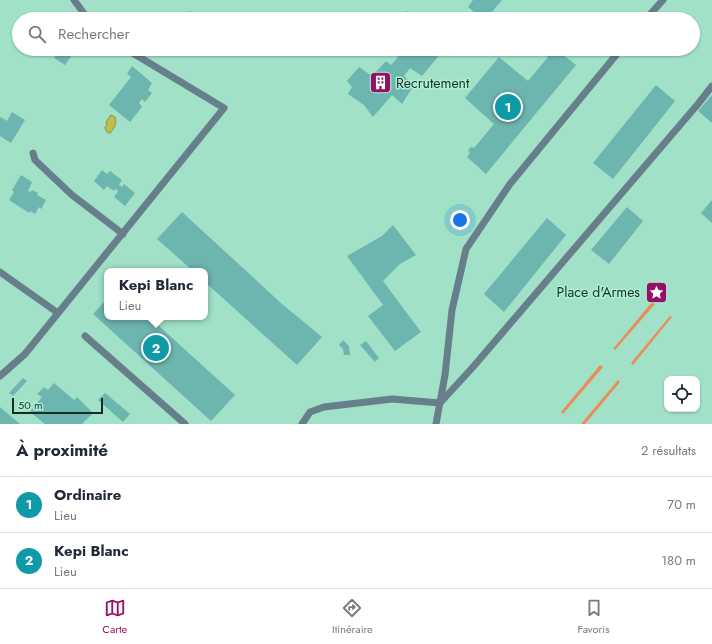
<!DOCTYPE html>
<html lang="fr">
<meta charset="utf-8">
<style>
body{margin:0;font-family:Jost,sans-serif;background:#f6f6f7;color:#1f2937}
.controls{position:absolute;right:12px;bottom:12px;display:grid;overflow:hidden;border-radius:8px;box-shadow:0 1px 3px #0004}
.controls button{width:36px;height:36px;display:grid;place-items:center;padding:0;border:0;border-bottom:1px solid #e0e1e3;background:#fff;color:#1f2937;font:20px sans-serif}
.scale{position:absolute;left:12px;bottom:10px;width:91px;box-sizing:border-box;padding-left:4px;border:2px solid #162f26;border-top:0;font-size:11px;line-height:14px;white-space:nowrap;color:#162f26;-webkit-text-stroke:3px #aeeed5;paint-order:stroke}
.you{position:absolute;left:460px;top:220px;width:14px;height:14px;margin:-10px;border:3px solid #fff;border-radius:50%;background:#1a73e8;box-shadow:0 0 0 6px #1a73e833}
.badge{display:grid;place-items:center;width:26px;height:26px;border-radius:50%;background:#960f66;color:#fff;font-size:13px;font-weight:700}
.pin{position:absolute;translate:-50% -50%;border:2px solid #fff;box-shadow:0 1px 4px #0006}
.popup{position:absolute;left:104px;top:268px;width:104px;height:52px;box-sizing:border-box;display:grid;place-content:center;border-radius:8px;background:#fff;filter:drop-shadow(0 1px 3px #0005);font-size:13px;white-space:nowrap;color:#747a83}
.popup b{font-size:15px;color:#1f2937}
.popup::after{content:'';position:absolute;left:50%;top:100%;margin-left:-8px;border:8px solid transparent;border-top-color:#fff}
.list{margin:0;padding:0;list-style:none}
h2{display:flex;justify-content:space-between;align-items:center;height:52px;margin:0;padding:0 16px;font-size:17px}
h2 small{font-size:13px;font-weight:400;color:#747a83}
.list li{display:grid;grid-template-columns:26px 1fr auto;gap:12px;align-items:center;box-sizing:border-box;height:56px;padding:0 16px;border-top:1px solid #e0e1e3}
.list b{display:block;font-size:15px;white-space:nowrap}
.list p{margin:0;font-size:13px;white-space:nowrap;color:#747a83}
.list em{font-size:13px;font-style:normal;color:#747a83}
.icon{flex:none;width:22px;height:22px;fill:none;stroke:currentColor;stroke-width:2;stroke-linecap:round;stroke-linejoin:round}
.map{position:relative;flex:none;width:712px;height:424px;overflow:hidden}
.search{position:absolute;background:#fff;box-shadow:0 1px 3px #0004;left:12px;right:12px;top:12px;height:44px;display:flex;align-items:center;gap:10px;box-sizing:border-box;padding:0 14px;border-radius:22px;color:#747a83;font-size:15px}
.sheet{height:164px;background:#fff}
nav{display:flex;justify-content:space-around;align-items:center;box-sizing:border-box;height:56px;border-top:1px solid #e0e1e3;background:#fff;font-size:11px;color:#747a83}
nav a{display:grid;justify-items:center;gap:2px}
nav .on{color:#960f66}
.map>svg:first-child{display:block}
.green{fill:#ea8c59}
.water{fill:#bfbe4b;stroke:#8c9340}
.building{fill:#6db5af}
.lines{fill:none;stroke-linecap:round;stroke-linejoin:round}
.lane{stroke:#677f8a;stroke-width:7}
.labels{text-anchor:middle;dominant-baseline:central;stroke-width:3;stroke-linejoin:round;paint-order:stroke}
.poi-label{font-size:14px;fill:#162f26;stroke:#aeeed5;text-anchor:start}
</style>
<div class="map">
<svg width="712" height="424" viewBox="0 0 712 424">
<rect width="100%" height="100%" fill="#a1e1c8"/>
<path class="green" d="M652 302 655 304 615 350 613 349Z
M670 316 672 317 633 365 631 363Z
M600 365 603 367 563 414 561 412Z
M618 380 620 382 585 424H581Z"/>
<path class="water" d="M111 115 115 117C117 123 115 128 110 133 107 133 105 130 105 127L107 125 106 122Z"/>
<path class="building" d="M473 0H502L486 19H483L468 7Z
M190 11 210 19H187Z
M407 11 417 19H400Z
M424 15 429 19H419Z
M60 49H69L67 52 72 55 65 65 54 58Z
M396 49H436L441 53 422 76 410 68 404 76 414 85 402 104 392 95 373 117 364 105 348 94 352 87 347 81 359 67 372 76 386 61 391 65 398 57 393 53Z
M556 49 576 65 486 174 467 157 470 153 468 150 471 147 474 148 494 124 465 98 499 57 528 81 548 57 546 54 548 52 552 53Z
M132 66 152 83 148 90 152 93 145 102 142 99 139 103 142 107 130 122 109 105 131 77 127 74Z
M656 85 675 101 613 179 593 163Z
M712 95V123L698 111Z
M12 112 25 120 11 143 0 136V118L1 117 7 121Z
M102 170 107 174 110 171 122 180 119 185 122 187 124 184 135 193 125 206 114 197 118 191 116 189 114 191 107 186 104 190 94 181Z
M21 175 32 182 28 191 31 192 32 190 38 193 37 195 46 200 41 209 39 207 35 214 30 211 29 213 9 200 14 192 12 190Z
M712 200V223L701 213Z
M627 207 643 221 609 264 591 250Z
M182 212 282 304 322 337 297 365 205 282V271H193L157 239Z
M547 218 566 235 504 312 484 294Z
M393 225 416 255 400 264 383 281 421 332 395 351 368 316 383 305 347 256 382 236Z
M107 299V317H149L235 395 211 421 93 314Z
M343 340 349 346 350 355H344L343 349 339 345Z
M366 341 379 358 375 362 360 345Z
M23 378 27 381 13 396 9 393Z
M54 383 74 400 77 397 93 413 82 424H45L30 412 42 397 37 394 44 387 48 390Z
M105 393 130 414 123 422 98 400Z
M0 407 7 413 20 424H0Z"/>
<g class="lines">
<path class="lane" d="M74 0 88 19
M646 19 663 0
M33 153 35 160 72 195 123 234
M0 272 58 313
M85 336 185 424
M0 376 25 354 224 108 126 49
M440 403 473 367 698 104 712 86
M302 424 310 412 324 407 392 399 440 403
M436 424 445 375 452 310 466 249 510 184 621 49"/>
</g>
<defs>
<symbol id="building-square" viewBox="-11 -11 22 22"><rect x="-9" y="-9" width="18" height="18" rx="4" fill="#960f66" stroke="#aeeed5"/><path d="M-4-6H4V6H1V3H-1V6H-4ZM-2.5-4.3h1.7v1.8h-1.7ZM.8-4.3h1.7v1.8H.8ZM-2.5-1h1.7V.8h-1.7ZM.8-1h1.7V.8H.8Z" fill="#fff"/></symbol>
<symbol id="sight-square" viewBox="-11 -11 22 22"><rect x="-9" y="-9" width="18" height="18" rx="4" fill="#960f66" stroke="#aeeed5"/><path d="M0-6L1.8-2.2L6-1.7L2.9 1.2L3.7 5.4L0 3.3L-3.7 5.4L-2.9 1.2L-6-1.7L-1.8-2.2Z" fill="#fff"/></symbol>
</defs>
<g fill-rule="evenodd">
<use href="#building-square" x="368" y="70" width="25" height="25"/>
<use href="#sight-square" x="644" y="280" width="25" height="25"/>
</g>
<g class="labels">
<g class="poi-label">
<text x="396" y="83">Recrutement</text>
<text x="640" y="292" text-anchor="end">Place d'Armes</text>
</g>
</g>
</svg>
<div class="controls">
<button><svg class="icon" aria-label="locate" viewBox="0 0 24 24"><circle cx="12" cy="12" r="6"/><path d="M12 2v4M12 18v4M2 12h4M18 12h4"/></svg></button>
</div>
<div class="scale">50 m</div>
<div class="you"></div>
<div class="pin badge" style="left:508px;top:107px;background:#0f9aa8">1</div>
<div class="pin badge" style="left:156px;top:348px;background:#0f9aa8">2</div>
<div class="popup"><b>Kepi Blanc</b>Lieu</div>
<div class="search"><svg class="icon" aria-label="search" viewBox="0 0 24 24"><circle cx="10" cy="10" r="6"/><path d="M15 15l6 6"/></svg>Rechercher</div>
</div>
<section class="sheet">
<h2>À proximité<small>2 résultats</small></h2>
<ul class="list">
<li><span class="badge" style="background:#0f9aa8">1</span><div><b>Ordinaire</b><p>Lieu</p></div><em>70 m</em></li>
<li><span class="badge" style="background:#0f9aa8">2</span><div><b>Kepi Blanc</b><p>Lieu</p></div><em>180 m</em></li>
</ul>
</section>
<nav>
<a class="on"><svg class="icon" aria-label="map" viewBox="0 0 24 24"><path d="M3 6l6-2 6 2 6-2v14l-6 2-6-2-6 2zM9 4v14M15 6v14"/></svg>Carte</a>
<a><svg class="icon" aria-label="directions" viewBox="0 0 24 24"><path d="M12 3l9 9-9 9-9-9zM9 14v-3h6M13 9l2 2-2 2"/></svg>Itinéraire</a>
<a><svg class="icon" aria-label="saved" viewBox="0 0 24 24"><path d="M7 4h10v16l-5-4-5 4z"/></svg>Favoris</a>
</nav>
